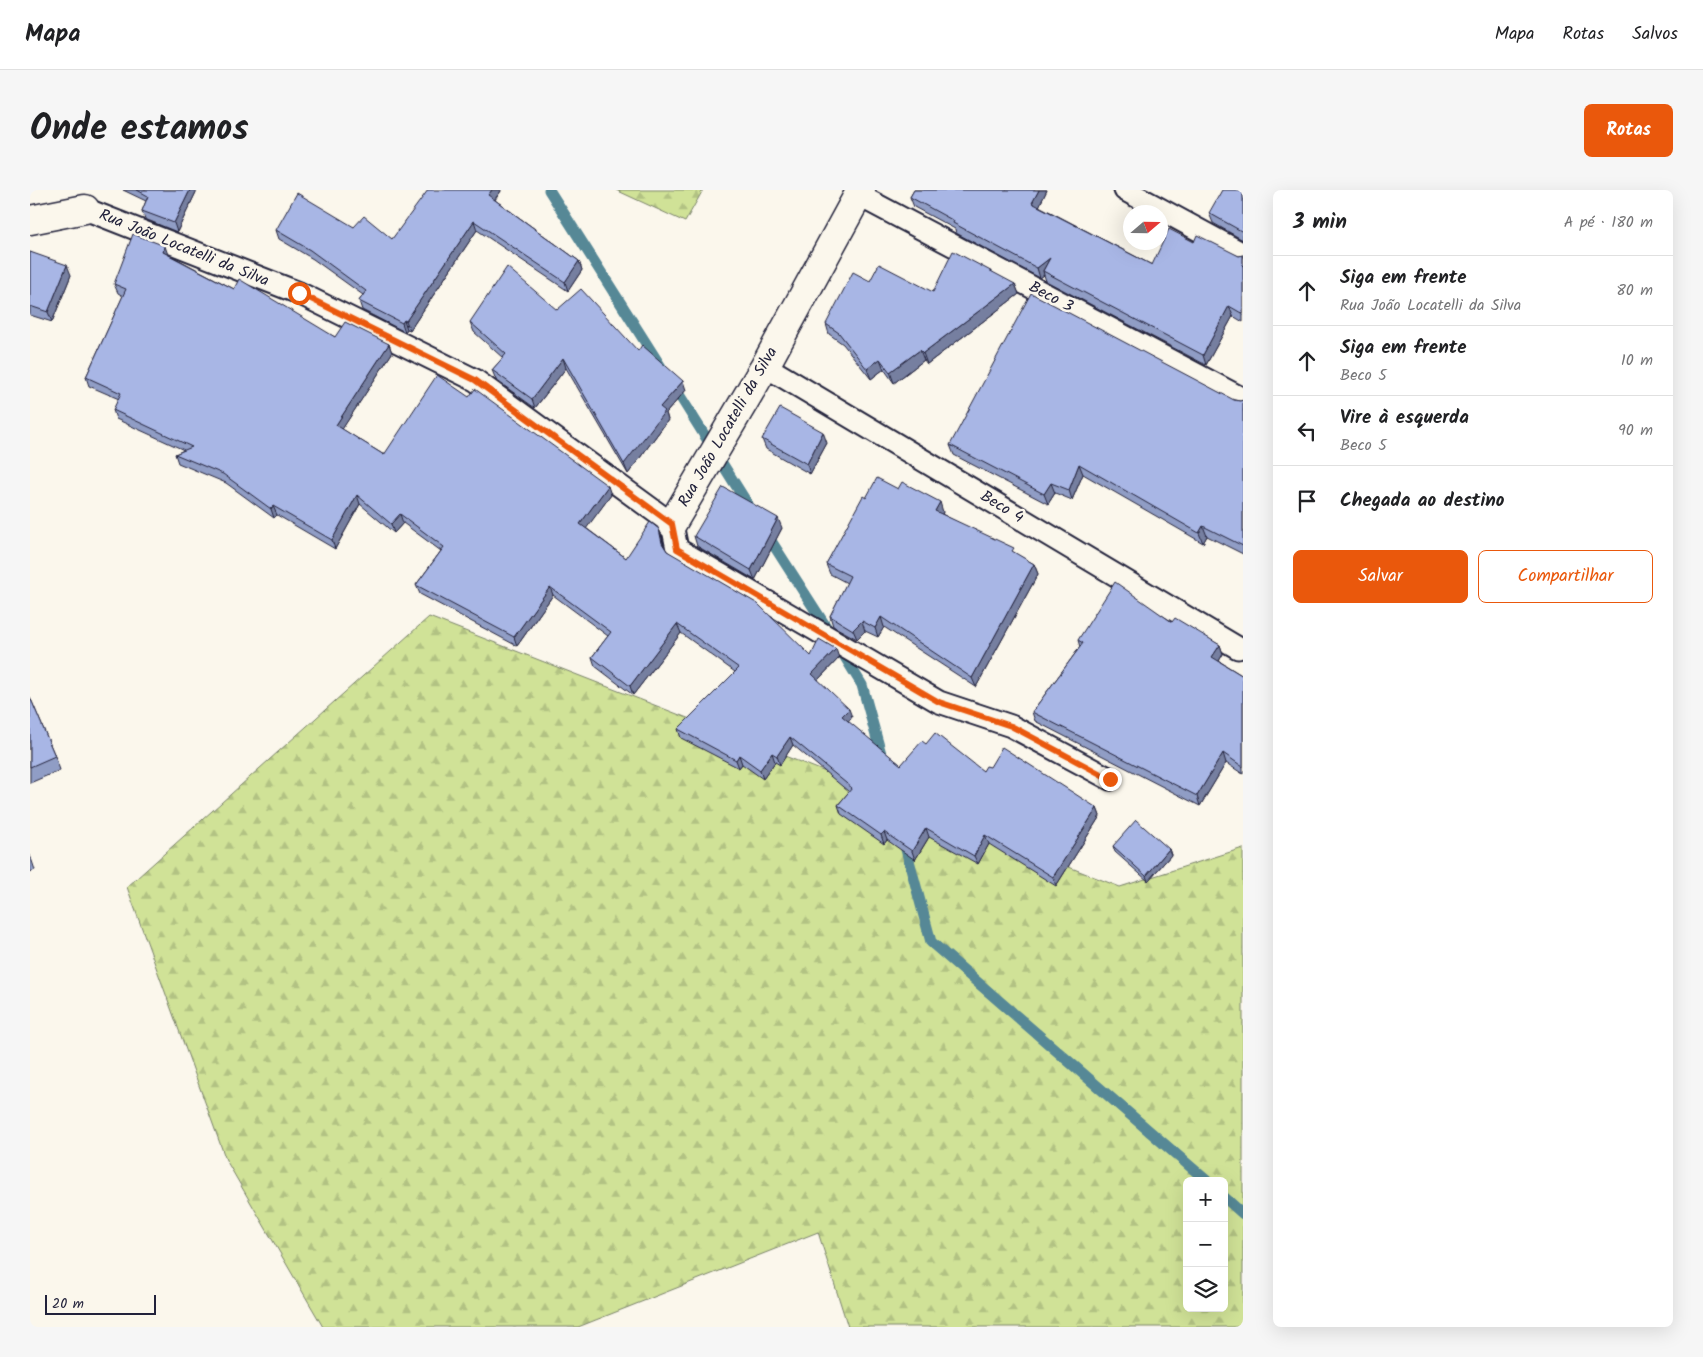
<!DOCTYPE html>
<html lang="pt">
<meta charset="utf-8">
<style>
body{margin:0;font-family:Kalam,sans-serif;background:#f6f6f6;color:#202124}
.controls{position:absolute;right:15px;bottom:15px;display:grid;overflow:hidden;border-radius:8px;box-shadow:0 5px 20px #0002}
.controls button{width:45px;height:45px;display:grid;place-items:center;padding:0;border:0;border-bottom:1px solid #e0e0e0;background:#fff;color:#202124;font:25px sans-serif}
.compass{position:absolute;left:1093px;top:15px;width:45px;height:45px;border-radius:50%;background:#fff;box-shadow:0 5px 20px #0002;rotate:70deg}
.scale{position:absolute;left:15px;bottom:12px;width:111px;box-sizing:border-box;padding-left:5px;border:2px solid #22223b;border-top:0;font-size:14px;line-height:18px;white-space:nowrap;color:#22223b;-webkit-text-stroke:4px #fbf7ec;paint-order:stroke}
.stop{position:absolute;width:15px;height:15px;margin:-11px;border:4px solid #ea580c;border-radius:50%;background:#fff}
.stop.end{background:#ea580c;border-color:#fff;box-shadow:0 1px 5px #0008}
.list{margin:0;padding:0;list-style:none}
h2{display:flex;justify-content:space-between;align-items:center;height:65px;margin:0;padding:0 20px;font-size:21px}
h2 small{font-size:16px;font-weight:400;color:#757577}
.list li{display:grid;grid-template-columns:32px 1fr auto;gap:15px;align-items:center;box-sizing:border-box;height:70px;padding:0 20px;border-top:1px solid #e0e0e0}
.list b{display:block;font-size:19px;white-space:nowrap}
.list p{margin:0;font-size:16px;white-space:nowrap;color:#757577}
.list em{font-size:16px;font-style:normal;color:#757577}
.actions{display:flex;gap:10px;padding:15px 20px}
.actions a{flex:1;padding:11px 0;border:1px solid #ea580c;border-radius:8px;text-align:center;font-size:18px;color:#ea580c}
.actions .main{background:#ea580c;color:#fff}
.icon{flex:none;width:28px;height:28px;fill:none;stroke:currentColor;stroke-width:2;stroke-linecap:round;stroke-linejoin:round}
.map{position:relative;flex:none;width:1213px;height:1137px;overflow:hidden;border-radius:8px}
header{display:flex;align-items:center;gap:30px;box-sizing:border-box;height:70px;padding:0 25px;background:#fff;border-bottom:1px solid #e0e0e0}
header strong{font-size:24px}
nav{display:flex;gap:28px;margin-inline-start:auto;font-size:18px}
.intro{display:flex;align-items:center;justify-content:space-between;box-sizing:border-box;height:120px;padding:0 30px}
h1{margin:0;font-size:35px}
.button{padding:12px 22px;border-radius:8px;background:#ea580c;color:#fff;font-size:18px;font-weight:700}
main{display:flex;gap:30px;padding:0 30px}
aside{flex:1;background:#fff;border-radius:8px;box-shadow:0 5px 20px #0002}
.map>svg:first-child{display:block}
.forest{fill:url(#forest-firs);stroke:#798269;fill-rule:evenodd}
.lines{fill:none;stroke-linecap:round;stroke-linejoin:round}
.stream{stroke:#578896;stroke-width:11}
.lane-casing{stroke:#22223b;stroke-width:25}
.street-casing{stroke:#22223b;stroke-width:31}
.lane{stroke:#fbf7ec;stroke-width:21}
.street{stroke:#fbf7ec;stroke-width:28}
.wall{fill:#909dc5;stroke:#22223b}
.shaded-wall{fill:#767fa0;stroke:#22223b}
.building{fill:#a8b6e5;stroke:#22223b}
.route{stroke:#ea580c;stroke-width:6}
.labels{text-anchor:middle;dominant-baseline:central;stroke-width:5;stroke-linejoin:round;paint-order:stroke}
.street-label{font-size:16px;fill:#22223b;stroke:#fbf7ec}
</style>
<header>
<strong>Mapa</strong>
<nav><a>Mapa</a><a>Rotas</a><a>Salvos</a></nav>
</header>
<div class="intro"><h1>Onde estamos</h1><a class="button">Rotas</a></div>
<main>
<div class="map">
<svg width="1213" height="1137" viewBox="0 0 1213 1137">
<defs>
<pattern id="forest-firs" width="22" height="20" patternUnits="userSpaceOnUse" patternTransform="scale(1.25)"><rect width="22" height="20" fill="#d0e297"/><path d="M5 1l3.5 6h-7zM16 11l3.5 6h-7z" fill="#b2c283"/></pattern>
</defs>
<rect width="100%" height="100%" fill="#fbf7ec"/>
<filter id="ink" filterUnits="userSpaceOnUse"><feTurbulence type="fractalNoise" baseFrequency=".02" numOctaves="2"/><feDisplacementMap in="SourceGraphic" scale="10" xChannelSelector="R" yChannelSelector="G"/><feConvolveMatrix kernelMatrix="1 2 1 2 8 2 1 2 1" color-interpolation-filters="sRGB"/></filter>
<g filter="url(#ink)">
<path class="forest" d="M586 0H673L655 32Z
M399 427 1090 697 1213 658V1137H818L788 1042 548 1137H293L196 970 97 697ZM1157 991H1194V1118H1157Z"/>
<g class="lines">
<path class="stream" d="M519 0 631 177
M643 195 722 321
M736 343 800 443
M810 459 832 495 853 571
M874 652 901 752 1177 991
M1194 1007 1213 1024"/>
<defs>
<path id="lane" d="M1095 0 1213 64
M828 5 1213 209
M55 19 269 103 445 190 642 334 647 359 909 512 981 536 1080 589
M735 176 1208 458"/>
<path id="street" d="M0 30 55 19
M642 334 735 176 831 0"/>
</defs>
<use href="#lane" class="lane-casing"/>
<use href="#street" class="street-casing"/>
<use href="#lane" class="lane"/>
<use href="#street" class="street"/>
</g>
<path class="wall" d="M93 0H167L147 42 115 29 112 21 116 11Z
M884 0H1017L1009 16 1122 75 1164 52 1209 66 1213 65V132L1203 126 1176 175 1016 91 1014 85 1010 88 926 43 925 39 884 17 880 7Z
M1213 0V50L1183 33 1179 23Z
M471 1 465 10 549 71 552 80 538 101 447 40 380 140 377 139 375 142 332 120 329 111 333 105 283 69 249 49 246 40 324 37 362 49Z
M0 62 41 85 22 132 0 125Z
M138 64 204 99 305 147 359 154 362 163 312 239 354 265 581 305 556 338 596 368 629 339 632 348 634 356 637 361 781 466 809 468 788 490 822 527 818 532 871 575 896 554 953 581 1067 618 1070 626 1026 696 959 654 948 674 899 647 885 670 857 650 854 654 811 624 808 615 819 602 763 555 750 575 745 572 733 589 712 574 709 578 651 548 648 539 705 482 651 443 603 505 565 476 562 467 578 446 523 405 487 456 390 404 386 395 411 361 373 333 364 343 330 314 305 359 247 325 244 328 196 293 148 273 145 264 154 260 86 229 83 220 89 209 59 196 56 187 93 106 88 103 84 94Z
M840 91 903 102 985 94 989 104 897 174 894 170 864 193 854 179 841 189 813 154 799 144 796 134Z
M527 120 608 161 656 200 636 223 638 230 598 284 536 178 505 218 466 190 462 180 473 168 444 142 440 132Z
M1204 210 1210 211 1213 210V364L1177 346 1173 353 1053 284 1042 310 1025 303 1018 314 924 265 920 255Z
M732 249 797 253 780 284 736 259Z
M836 308 913 322 912 324 1004 374 1008 384 946 497 854 437 848 447 835 441 827 449 803 436 800 426 817 393 800 384 796 374Z
M752 338 725 390 667 356 664 346Z
M1142 432 1190 455 1193 464 1189 471 1213 486V584L1196 573 1170 616 1005 531 1002 522 1050 457 1048 450Z
M0 507 25 566 30 580 0 593Z
M1083 656 1139 659 1141 665 1118 691 1085 662Z
M0 665 5 680 0 682Z"/>
<path class="shaded-wall" d="M160 0H167L147 42 144 33Z
M462 0H471V1L461 14 458 5Z
M1009 0H1017L1006 23 1002 13Z
M444 31 447 40 380 140 376 131Z
M135 56 138 65 133 62Z
M1020 68 1013 81 1014 85 1010 88 1007 78Z
M549 71 552 80 538 101 535 92Z
M37 75 41 85 22 132 18 122Z
M985 94 989 104 897 174 893 163Z
M1199 116 1203 126 1176 175 1173 165Z
M374 130 377 139 375 142 372 133Z
M359 154 362 163 309 244 306 235Z
M890 160 894 170 864 193 860 182Z
M533 168 536 178 505 218 502 209Z
M850 169 854 179 841 189 837 179Z
M653 191 656 200 636 223 638 230 598 284 594 274 630 217Z
M793 242 797 253 780 284 777 274Z
M1049 274 1053 284 1042 310 1039 300Z
M1021 293 1025 303 1018 314 1014 304Z
M578 296 581 305 553 343 550 334Z
M327 305 330 314 305 359 302 350Z
M910 312 913 322 909 331 905 321Z
M243 316 247 325 244 328 241 319Z
M370 324 373 333 364 343 361 334Z
M748 328 752 338 725 390 721 380Z
M1173 336 1177 346 1173 353 1169 343Z
M629 339 632 348 635 362 632 353Z
M1004 374 1008 384 946 497 942 488Z
M520 397 523 405 487 456 484 447Z
M851 427 854 437 848 447 845 438Z
M832 431 835 441 827 449 823 440Z
M647 434 651 443 603 505 600 496Z
M1190 455 1193 464 1186 476 1182 467Z
M806 459 809 468 785 493 782 484Z
M819 519 822 527 815 535 812 526Z
M760 547 763 555 750 575 747 566Z
M742 563 745 572 733 589 730 580Z
M1193 563 1196 573 1170 616 1167 606Z
M709 565 712 574 709 578 706 570Z
M1067 618 1070 626 1026 696 1023 687Z
M896 638 899 647 885 670 882 661Z
M854 642 857 650 854 654 851 645Z
M955 645 959 654 948 674 944 666Z
M1139 659 1141 665 1118 691 1116 686Z"/>
<path class="building" d="M107 0H160L144 33 112 21 118 6Z
M398 0H462L458 5 549 71 535 92 444 31 376 131 374 130 372 133 329 111 336 101 280 60 246 40 267 3 324 37 334 26 362 49Z
M884 0H1009L1002 13 1122 75 1139 39 1164 52 1167 45 1209 66 1213 65V124L1199 116 1173 165 1013 81 1020 68 1007 78 923 33 924 31 880 7Z
M1192 0H1213V42L1179 23Z
M103 44 135 56 133 62 204 99 209 89 305 147 315 132 359 154 306 235 354 265 407 185 439 207 445 199 578 296 550 334 596 368 620 332 629 339 632 353 637 361 728 414 781 466 789 449 806 459 782 484 819 519 812 526 871 575 892 551 896 554 905 543 953 581 956 576 960 577 972 557 1067 618 1023 687 955 645 944 666 896 638 882 661 854 642 851 645 808 615 822 598 760 547 747 566 742 563 730 580 709 565 706 570 648 539 709 478 647 434 600 496 562 467 581 442 520 397 484 447 386 395 414 357 370 324 361 334 327 305 302 350 243 316 241 319 193 284 145 264 162 257 83 220 91 203 56 187 96 99 84 94Z
M923 61 985 94 893 163 890 160 860 182 850 169 837 179 809 143 796 134 823 82 840 91 849 74 903 102Z
M0 62 37 75 18 122 0 116Z
M477 77 527 120 551 99 608 161 612 155 653 191 630 217 635 221 594 274 533 168 502 209 462 180 476 164 440 132Z
M1001 103 1204 210 1210 211 1213 210V356L1173 336 1169 343 1049 274 1039 300 1021 293 1014 304 920 255Z
M750 218 793 242 777 274 732 249Z
M847 288 868 299 872 292 910 312 905 321 984 358 982 361 1004 374 942 488 851 427 845 438 832 431 823 440 800 426 820 386 796 374 833 306 836 308Z
M693 297 748 328 721 380 664 346Z
M1085 392 1142 432 1145 428 1190 455 1182 467 1213 486V577L1193 563 1167 606 1002 522 1053 453 1048 450Z
M0 507 25 566 0 577Z
M1106 630 1139 659 1116 686 1083 656Z"/>
</g>
<g class="lines" filter="url(#ink)">
<path class="route" d="M269 103 445 190 642 334 647 359 909 512 981 536 1080 589"/>
</g>
<g class="labels">
<g class="street-label">
<text transform="translate(154 58) rotate(22)">Rua João Locatelli da Silva</text>
<text transform="translate(1021 107) rotate(28)">Beco 3</text>
<text transform="translate(698 237) rotate(-60)">Rua João Locatelli da Silva</text>
<text transform="translate(972 317) rotate(31)">Beco 4</text>
</g>
</g>
</svg>
<div class="controls">
<button>+</button>
<button>−</button>
<button><svg class="icon" aria-label="layers" viewBox="0 0 24 24"><path d="M12 4l9 5-9 5-9-5zM3 14l9 5 9-5"/></svg></button>
</div>
<svg class="compass" viewBox="-18 -18 36 36"><path d="M0-13l5 13h-10z" fill="#e53935"/><path d="M0 13l5-13h-10z" fill="#757577"/></svg>
<div class="scale">20 m</div>
<div class="stop" style="left:269px;top:103px"></div>
<div class="stop end" style="left:1080px;top:589px"></div>
</div>
<aside>
<h2>3 min<small>A pé · 180 m</small></h2>
<ul class="list">
<li><svg class="icon" aria-label="ahead" viewBox="0 0 24 24"><path d="M12 20V5M6 11l6-6 6 6"/></svg><div><b>Siga em frente</b><p>Rua João Locatelli da Silva</p></div><em>80 m</em></li>
<li><svg class="icon" aria-label="ahead" viewBox="0 0 24 24"><path d="M12 20V5M6 11l6-6 6 6"/></svg><div><b>Siga em frente</b><p>Beco 5</p></div><em>10 m</em></li>
<li><svg class="icon" aria-label="left" viewBox="0 0 24 24"><path d="M17 20v-9H6M10 6l-5 5 5 5"/></svg><div><b>Vire à esquerda</b><p>Beco 5</p></div><em>90 m</em></li>
<li><svg class="icon" aria-label="arrive" viewBox="0 0 24 24"><path d="M6 21V4h12l-3 4 3 4H6"/></svg><div><b>Chegada ao destino</b></div></li>
</ul>
<div class="actions"><a class="main">Salvar</a><a>Compartilhar</a></div>
</aside>
</main>
